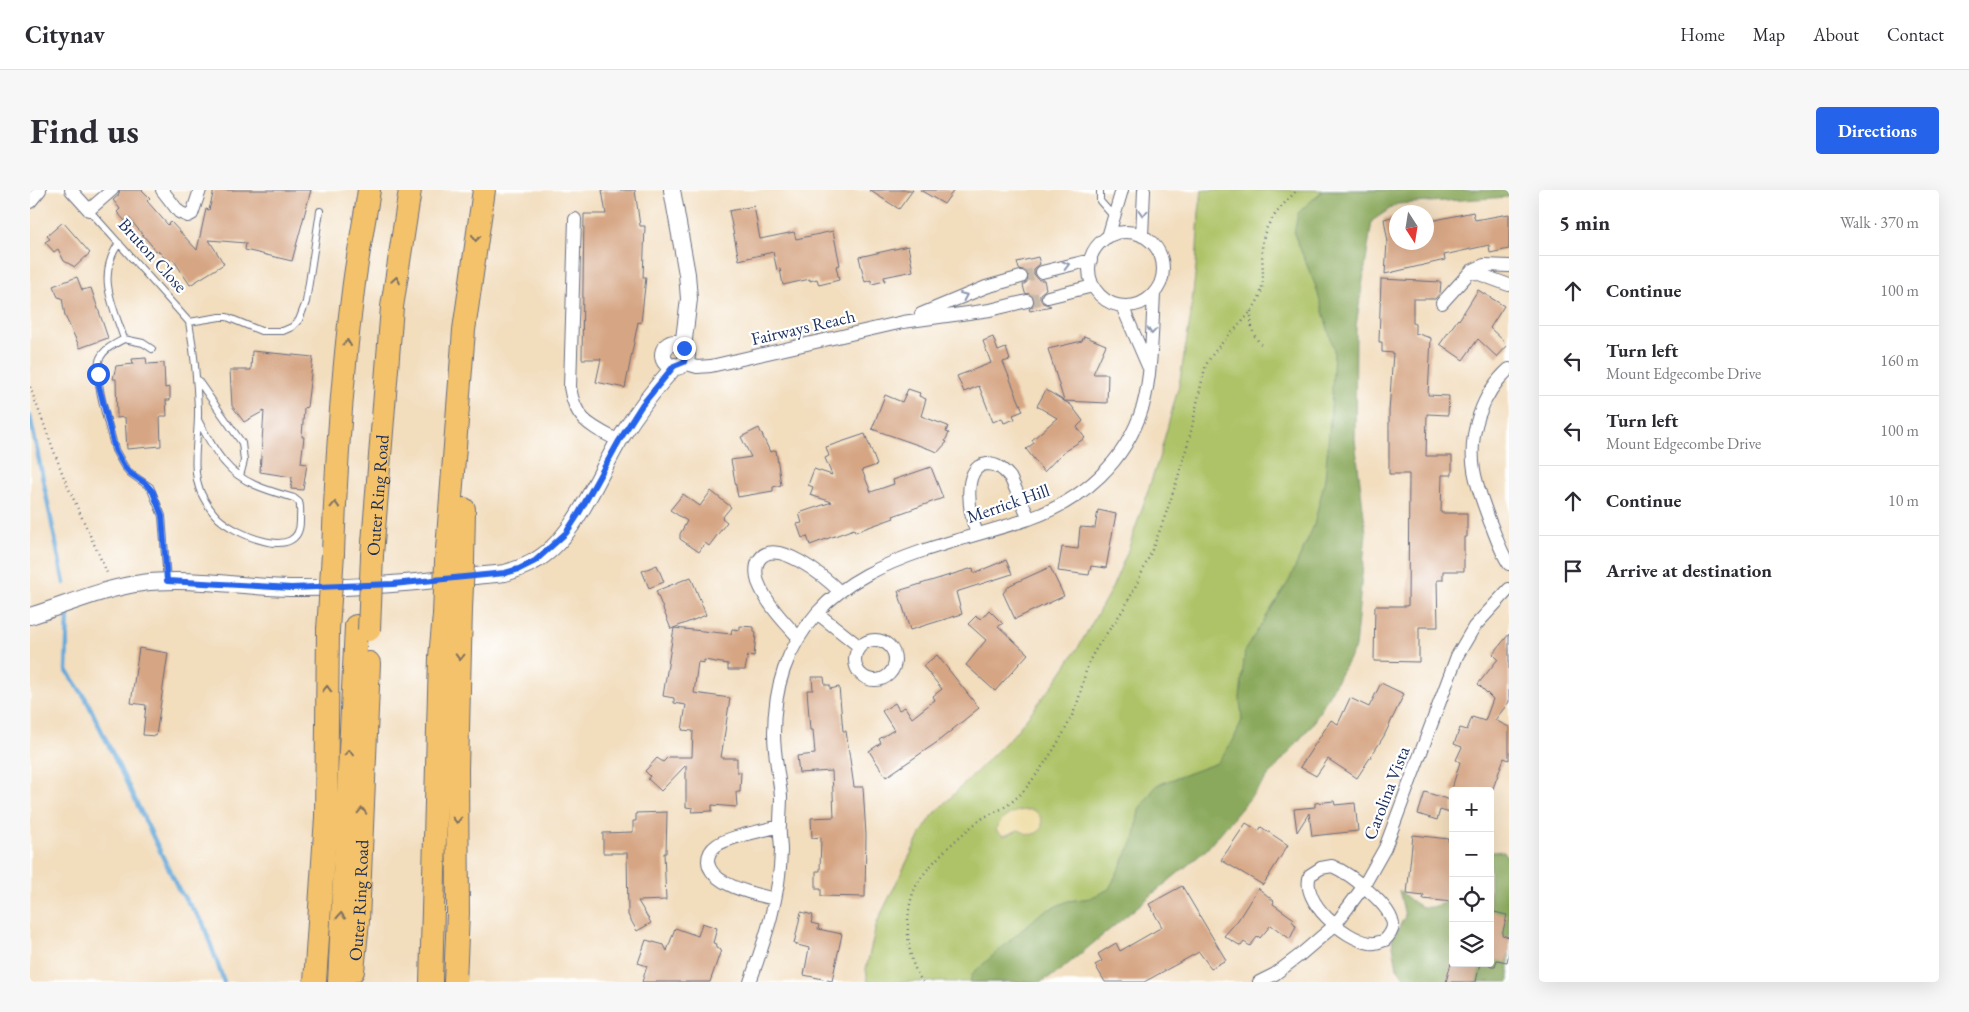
<!DOCTYPE html>
<meta charset="utf-8">
<style>
body{margin:0;font-family:"EB Garamond",serif;background:#f7f7f7;color:#2b2b33}
.controls{position:absolute;right:15px;bottom:15px;display:grid;overflow:hidden;border-radius:5px;box-shadow:0 5px 20px #0002}
.controls button{width:45px;height:45px;display:grid;place-items:center;padding:0;border:0;border-bottom:1px solid #e1e1e2;background:#fff;color:#2b2b33;font:25px sans-serif}
.compass{position:absolute;left:1359px;top:15px;width:45px;height:45px;border-radius:50%;background:#fff;box-shadow:0 5px 20px #0002;rotate:168deg}
.stop{position:absolute;width:15px;height:15px;margin:-11px;border:4px solid #2563eb;border-radius:50%;background:#fff}
.stop.end{background:#2563eb;border-color:#fff;box-shadow:0 1px 5px #0008}
.list{margin:0;padding:0;list-style:none}
h2{display:flex;justify-content:space-between;align-items:center;height:65px;margin:0;padding:0 20px;font-size:21px}
h2 small{font-size:16px;font-weight:400;color:#7c7c81}
.list li{display:grid;grid-template-columns:32px 1fr auto;gap:15px;align-items:center;box-sizing:border-box;height:70px;padding:0 20px;border-top:1px solid #e1e1e2}
.list b{display:block;font-size:19px;white-space:nowrap}
.list p{margin:0;font-size:16px;white-space:nowrap;color:#7c7c81}
.list em{font-size:16px;font-style:normal;color:#7c7c81}
.icon{flex:none;width:28px;height:28px;fill:none;stroke:currentColor;stroke-width:2;stroke-linecap:round;stroke-linejoin:round}
.map{position:relative;flex:none;width:1479px;height:792px;overflow:hidden;border-radius:5px}
header{display:flex;align-items:center;gap:30px;box-sizing:border-box;height:70px;padding:0 25px;background:#fff;border-bottom:1px solid #e1e1e2}
header strong{font-size:24px}
nav{display:flex;gap:28px;margin-inline-start:auto;font-size:18px}
.intro{display:flex;align-items:center;justify-content:space-between;box-sizing:border-box;height:120px;padding:0 30px}
h1{margin:0;font-size:35px}
.button{padding:12px 22px;border-radius:5px;background:#2563eb;color:#fff;font-size:18px;font-weight:700}
main{display:flex;gap:30px;padding:0 30px}
aside{flex:1;background:#fff;border-radius:5px;box-shadow:0 5px 20px #0002}
.map>svg:first-child{display:block}
.green{fill:#aec368;stroke:#647963}
.forest{fill:#8aa95c;stroke:#526c5d}
.sand{fill:#eeda9e;stroke:#84847e}
.lines{fill:none;stroke-linecap:round;stroke-linejoin:round}
.stream{stroke:#63a8d9;stroke-width:4.5}
.building{fill:#d6a684}
.minor-tunnel{stroke:#c7baaa;stroke-width:12;stroke-dasharray:12 6;stroke-linecap:butt}
.service-casing{stroke:#666c7f;stroke-width:8}
.minor-casing{stroke:#666c7f;stroke-width:14}
.tertiary-casing{stroke:#666c7f;stroke-width:18}
.motorway-casing{stroke:#666c7f;stroke-width:24}
.path{stroke:#666c7f;stroke-width:2.5;stroke-dasharray:1 4;stroke-linecap:butt}
.service{stroke:#fff;stroke-width:6}
.minor{stroke:#fff;stroke-width:12}
.tertiary{stroke:#fff;stroke-width:16}
.motorway{stroke:#f4c26a;stroke-width:22}
.motorway-bridge-casing{stroke:#666c7f;stroke-width:24;stroke-linecap:butt}
.motorway-bridge{stroke:#f4c26a;stroke-width:22}
.oneway{stroke:#8d97ae}
.oneway2{stroke:#7d7163}
.route{stroke:#2563eb;stroke-width:6}
.labels{text-anchor:middle;dominant-baseline:central;stroke-width:4.5;stroke-linejoin:round;paint-order:stroke}
.street-label{font-size:18px;fill:#1b2f5e;stroke:#fff}
</style>
<header>
<strong>Citynav</strong>
<nav><a>Home</a><a>Map</a><a>About</a><a>Contact</a></nav>
</header>
<div class="intro"><h1>Find us</h1><a class="button">Directions</a></div>
<main>
<div class="map">
<svg width="1479" height="792" viewBox="0 0 1479 792">
<rect width="100%" height="100%" fill="#fff"/>
<filter id="ink" filterUnits="userSpaceOnUse"><feTurbulence type="fractalNoise" baseFrequency=".02" numOctaves="2"/><feDisplacementMap in="SourceGraphic" scale="10" xChannelSelector="R" yChannelSelector="G"/><feConvolveMatrix kernelMatrix="1 2 1 2 8 2 1 2 1" color-interpolation-filters="sRGB"/></filter>
<filter id="wash" filterUnits="userSpaceOnUse"><feTurbulence type="fractalNoise" baseFrequency=".0096" numOctaves="4" result="noise"/><feDisplacementMap in="SourceGraphic" scale="20" xChannelSelector="R" yChannelSelector="G"/><feGaussianBlur stdDeviation="1.12" result="paint"/><feColorMatrix in="noise" values="0 0 0 0 0 0 0 0 0 0 0 0 0 0 0 0 0 1.4 0 .05"/><feComposite in="paint" operator="in"/></filter>
<g filter="url(#wash)">
<rect width="100%" height="100%" fill="#f2ddbd"/>
<path class="green" d="M1172 0H1378L1335 13 1312 232 1242 556 976 792H838L836 779 847 732 890 645 903 625 984 544 1025 492 1049 456 1082 398 1097 363 1129 268 1149 195 1160 131 1166 76 1169 22Z"/>
<path class="forest" d="M1293 0H1479V7L1367 14 1342 31 1326 136 1325 250 1336 343 1325 458 1282 535 1176 660 1026 784 1010 792H940L942 784 1011 723 1038 711 1060 708 1079 699 1105 647 1109 619 1127 595 1187 573 1203 551 1212 530 1210 508 1215 460 1259 391 1284 335 1295 288 1301 220 1304 160 1286 97 1264 44 1268 23Z
M1474 661 1479 671V792H1378L1367 778 1362 750 1375 726 1369 700C1392 721 1396 722 1423 708V773H1460V664L1462 662Z"/>
<path class="sand" d="M1003 620C1013 625 1017 641 1003 644 998 646 993 641 988 640L974 646 967 642 966 638C974 624 988 619 1003 620Z"/>
<g class="lines">
<path class="stream" d="M0 226 34 393
M38 426 36 480 56 509 149 700 173 733 194 792"/>
</g>
<g id="blocks">
<path class="building" d="M90 0H112L120 8 117 11 138 35 141 32 167 60 176 19 179 20 184 0H281L262 71 215 60 216 53 179 50 194 74 160 95 143 69 138 71 127 60 126 61 99 28 95 31 87 22 90 19 83 10 88 6Z
M572 0H605L610 36H615L613 87H616L611 133 608 132 595 198 566 192 571 169H552L554 24H576Z
M839 0H883L869 19Z
M890 0H924L914 14Z
M724 16 730 49 764 42 766 49 803 41 810 75 806 76 809 90 789 95 787 89 780 91V89L753 95 750 79 747 80 743 62 709 70 699 21Z
M1443 22 1445 30 1479 24V59L1460 63 1459 55 1414 65 1415 70 1355 84 1357 52H1358L1354 29 1366 26V52H1396V32Z
M33 32 60 63 45 77 34 71 28 59 24 62 15 52 20 49 17 46Z
M878 56 883 81 854 87 855 91 842 94 841 90 835 92 829 67Z
M1008 67 1010 74 1004 79V84L1009 90H1014L1016 99 1010 104V109L1013 113 1021 116 1000 121 999 119 1003 116 1005 110 1002 105 995 103 993 95 997 92 999 85 996 81 989 79 987 72Z
M47 87 52 100 61 98 78 148 50 158 35 126 32 108 28 107 23 96Z
M1351 89 1411 92 1410 103 1405 109H1383V133L1385 134V143L1401 148 1398 205 1419 206 1418 225 1397 224 1396 266H1422V285H1412L1411 323H1437V347H1434V381H1413V390H1407L1408 437H1389V472L1344 471 1345 416H1378L1379 284H1359V222L1363 163 1352 162V152H1349Z
M1448 100 1474 116 1460 138 1478 155 1467 167 1448 149 1433 170 1410 154 1428 129 1429 130Z
M1054 146 1076 155 1063 184H1078L1077 213 1034 211 1018 159 1052 151Z
M963 147 968 161 976 158 980 170 973 172 993 221 983 225 985 229 974 233 972 228 963 232 949 196 934 202 927 186 961 173 953 151Z
M222 161 283 167 277 217 274 218 272 247H274L271 273 277 274 273 300 261 299 262 287 230 282 234 221 214 232 202 216 200 180H221Z
M116 168 117 174 134 173 135 198 140 197V210H136L137 226H130L131 256 97 259 95 227 87 228 86 189H83L86 176 103 174 102 169Z
M878 199 890 203 889 206 896 209 891 226 918 236 916 242 919 243 915 251 917 252 908 262 842 239 855 205 872 212Z
M1016 200 1041 215 1053 231 1047 237 1055 248 1032 263 1014 282 996 259 1004 253 1002 250 1027 228 1007 216Z
M729 238 740 262 746 260 751 295 743 297V301L708 307 701 270 721 267 711 247Z
M835 244 847 275 832 280 841 302 864 294 863 290 901 277 913 308 863 326 864 328 825 342 824 339 780 355 777 346 772 348 767 334 772 333 769 323 802 312 780 305 783 297 778 295 784 279 802 285 795 268 799 266 796 257Z
M681 301 701 317 692 328 697 332 679 356 675 353 669 362 650 349V344L657 331 640 320 653 304 670 316Z
M1068 320 1086 324 1076 378 1061 376 1059 385 1028 381 1032 357 1048 359 1050 337 1065 338Z
M976 370 982 384 926 402 932 424 880 440 868 401 943 378 944 383Z
M627 375 634 392 619 398 612 381Z
M1020 377 1034 406 985 429 973 403 980 395Z
M661 387 676 425 641 439 626 401Z
M959 420 973 434 968 436 998 464 965 501 936 475 956 450 938 434 946 426 951 429Z
M710 436 724 437V442L726 443 724 466 718 465 715 480H698V474L674 470V473L668 472 664 503 700 508 691 568H707V582H711L710 602H706L707 617 682 615V621L662 622 663 618 656 617V575L631 601 618 589 620 586 615 581 627 568 633 572 638 567H662L663 541 652 540 656 515 644 513V508L633 506 644 438 701 444 702 439 710 440Z
M1479 444V512L1465 530 1479 537V570L1474 568 1462 601H1421L1430 572 1426 570 1432 557 1424 554 1430 538 1437 540 1442 527 1455 531 1463 509 1448 494 1468 469 1463 464Z
M109 458 138 463 126 546 113 545 116 515 101 513Z
M907 465 949 518 906 553 856 587 839 561 851 553 849 549 864 540 852 521 865 513 869 520 875 517 882 528 905 510 903 506 912 499 893 476Z
M782 487H794L795 495H800V499L809 497 813 541H816L824 597H833L836 645 835 707 791 706V699H786V681H790L791 647 782 648 781 628 804 627 802 581 769 583 767 566 785 564 783 540H780L777 500H783Z
M1351 493 1374 504 1354 546 1327 588 1298 569 1286 586 1270 577 1301 530 1308 534 1320 508 1339 517Z
M1395 602 1423 611V624L1410 620 1407 630 1388 624Z
M1304 611 1305 615 1325 613 1328 641 1282 646 1279 623 1267 642 1264 619 1285 617V613Z
M637 622 636 663H634L636 710 608 711 621 733 607 741 598 725 597 663H573V643L603 642V631H606V623Z
M1216 633 1229 641 1231 637 1258 655 1233 695 1191 670Z
M1383 645 1419 649 1418 651 1423 652V712L1393 709 1394 706 1377 704Z
M1152 696 1196 770 1181 778 1169 762 1114 792H1075L1065 775 1072 771 1068 764 1086 753 1090 761 1132 737 1119 714Z
M1228 698 1244 711 1243 714 1264 729 1262 731 1266 736 1260 749 1241 735 1230 748 1228 746 1220 756 1214 752 1211 756 1194 746 1208 730Z
M1460 721 1477 725 1472 745 1479 747V762L1477 772 1467 770 1465 776H1460Z
M771 722 783 725 781 733 789 735 788 739 812 744 802 791 774 785 779 758 764 754Z
M672 733 687 738 683 753 687 754 686 758 691 760 680 792H612L617 776 608 773 616 750 634 755 637 761 645 738 668 746Z
M1421 773H1450L1446 792H1416Z"/>
</g>
</g>
<g filter="url(#ink)">
<use href="#blocks" fill-opacity="0" stroke="#666c7f" stroke-width="1"/>
<g class="lines">
<path class="minor-tunnel" d="M991 87 1012 82
M997 111 1018 107"/>
<defs>
<path id="service" d="M1070 0V11L1084 27
M59 20 159 132
M89 53C66 86 83 115 94 149 85 154 75 158 70 168 62 186 80 239 85 260L94 276 100 283 120 297 132 326 137 391
M159 132C164 161 167 189 168 219 169 246 160 278 171 303 175 311 181 321 188 328 205 344 271 374 270 330 270 324 271 317 269 312L264 308C240 301 212 294 195 273 184 261 176 245 168 230
M159 132 190 127H197L231 141H253L262 137 269 130 276 112 290 21
M94 149 113 153 122 159
M167 189 212 253 214 271 210 286"/>
<path id="minor" d="M41 0 59 20 82 0
M132 0 149 22 158 26 162 24 170 0
M0 12 10 0
M545 29 540 197C545 231 561 236 589 251
M1059 79a37 37 0 1 1 74 0a37 37 0 1 1-74 0Z
M1112 46 1114 0
M1078 47 1092 0
M1441 81 1454 75 1479 76
M1012 82 1061 70
M1018 107 1063 96
M1412 113 1441 81 1479 95
M1092 116 1118 176
M891 124 956 97 991 87
M653 173 667 177 681 176 873 132 960 120 997 111
M1479 179C1452 203 1438 244 1444 280 1447 298 1454 315 1460 332 1466 346 1470 361 1479 374
M947 343C940 328 930 276 957 274 967 274 973 279 980 287L999 328
M787 423 830 457
M769 448C754 432 736 413 728 392 726 386 725 376 729 370 745 345 797 389 810 402
M825 470a20 20 0 1 1 40 0a20 20 0 1 1-40 0Z
M1302 676C1319 683 1363 716 1363 736 1362 742 1359 746 1355 750 1350 752 1345 754 1340 753 1315 749 1270 712 1280 685L1291 678Z
M745 709C727 705 679 695 678 671 678 665 681 659 687 655 700 646 733 641 750 636
M720 792C735 750 750 706 751 661 751 652 749 643 750 634 750 625 751 615 751 606 749 586 744 564 744 544 744 497 756 459 787 423 815 391 855 374 895 360 929 349 964 340 999 329 1053 310 1096 272 1113 216 1122 184 1122 138 1124 104
M1229 792 1245 784 1270 765 1305 735 1333 697 1355 658 1427 466 1444 437 1479 399"/>
<path id="tertiary" d="M642 0 657 84 659 109 653 157
M633 165a12 12 0 1 1 24 0a12 12 0 1 1-24 0Z
M0 426C36 415 74 398 112 393 161 387 211 397 260 398 332 399 404 390 475 383 485 380 494 377 503 372 544 351 567 287 590 249 606 223 624 199 645 176"/>
<g id="motorway">
<path d="M303 363C306 276 312 188 323 101 327 68 334 34 339 0"/>
<path id="s1" d="M342 365 362 117 380 0"/>
<path d="M416 372 434 140 454 0"/>
<path d="M433 372 434 319"/>
<path id="s2" d="M323 781 328 731 339 473"/>
<path d="M285 792 296 627 298 440"/>
<path d="M309 792 326 436"/>
<path d="M401 792 410 467 414 425"/>
<path d="M425 792 428 723 427 579 431 419"/>
</g>
</defs>
<use href="#service" class="service-casing"/>
<use href="#minor" class="minor-casing"/>
<use href="#tertiary" class="tertiary-casing"/>
<use href="#motorway" class="motorway-casing"/>
<path class="path" d="M1221 121C1221 134 1221 144 1231 154
M0 197 34 288 78 385
M893 792C875 771 874 722 885 698 895 677 931 644 950 630 957 625 966 622 973 618 985 611 995 600 1003 589 1021 565 1038 539 1048 511 1053 495 1055 478 1063 464 1073 446 1088 430 1098 411 1126 358 1146 299 1161 241 1166 219 1170 197 1176 175 1189 150 1215 135 1228 110 1239 88 1227 64 1235 42 1241 26 1256 12 1267 0"/>
<use href="#service" class="service"/>
<use href="#minor" class="minor"/>
<use href="#tertiary" class="tertiary"/>
<use href="#motorway" class="motorway"/>
<defs>
<path id="motorway-bridge" d="M431 419 433 372
M414 425 416 372
M298 440 303 363
M339 440 342 365"/>
</defs>
<use href="#motorway-bridge" class="motorway-bridge-casing"/>
<use href="#motorway-bridge" class="motorway-bridge"/>
</g>
<defs><path id="oneway-chevron" d="M-2-3.5L2.5 0L-2 3.5" fill="none" stroke-width="1.6" stroke-linecap="round" stroke-linejoin="round" transform="scale(1.25)"/></defs>
<g class="oneway">
<use href="#oneway-chevron" transform="translate(1113 23) rotate(93)"/>
<use href="#oneway-chevron" transform="translate(1036 75) rotate(-14)"/>
<use href="#oneway-chevron" transform="translate(934 106) rotate(-24)"/>
<use href="#oneway-chevron" transform="translate(1122 141) rotate(95)"/>
</g>
<g class="oneway2">
<use href="#oneway-chevron" transform="translate(446 48) rotate(98)"/>
<use href="#oneway-chevron" transform="translate(366 90) rotate(-81)"/>
<use href="#oneway-chevron" transform="translate(317 153) rotate(-84)"/>
<use href="#oneway-chevron" transform="translate(305 315) rotate(-88)"/>
<use href="#oneway-chevron" transform="translate(430 467) rotate(92)"/>
<use href="#oneway-chevron" transform="translate(297 499) rotate(-89)"/>
<use href="#oneway-chevron" transform="translate(319 563) rotate(-87)"/>
<use href="#oneway-chevron" transform="translate(332 621) rotate(-88)"/>
<use href="#oneway-chevron" transform="translate(427 630) rotate(90)"/>
<use href="#oneway-chevron" transform="translate(311 726) rotate(-87)"/>
</g>
</g>
<g class="lines" filter="url(#ink)">
<path class="route" d="M68 184 69 196 85 260 94 276 100 283 115 293 123 302 132 326 137 391 261 398 363 394 475 383 489 379 505 371 536 343 549 323 589 251 612 215 644 176 654 172 656 165 654 158"/>
</g>
<g class="labels">
<g class="street-label">
<text transform="translate(123 65) rotate(48)">Bruton Close</text>
<text transform="translate(773 137) rotate(-13)">Fairways Reach</text>
<text stroke="none"><textPath href="#s1" startOffset="60">Outer Ring Road</textPath></text>
<text transform="translate(978 313) rotate(-19)">Merrick Hill</text>
<text transform="translate(1356 603) rotate(-69)">Carolina Vista</text>
<text stroke="none"><textPath href="#s2" startOffset="71">Outer Ring Road</textPath></text>
</g>
</g>
</svg>
<div class="controls">
<button>+</button>
<button>−</button>
<button><svg class="icon" aria-label="locate" viewBox="0 0 24 24"><circle cx="12" cy="12" r="6"/><path d="M12 2v4M12 18v4M2 12h4M18 12h4"/></svg></button>
<button><svg class="icon" aria-label="layers" viewBox="0 0 24 24"><path d="M12 4l9 5-9 5-9-5zM3 14l9 5 9-5"/></svg></button>
</div>
<svg class="compass" viewBox="-18 -18 36 36"><path d="M0-13l5 13h-10z" fill="#e53935"/><path d="M0 13l5-13h-10z" fill="#7c7c81"/></svg>
<div class="stop" style="left:68px;top:184px"></div>
<div class="stop end" style="left:654px;top:158px"></div>
</div>
<aside>
<h2>5 min<small>Walk · 370 m</small></h2>
<ul class="list">
<li><svg class="icon" aria-label="ahead" viewBox="0 0 24 24"><path d="M12 20V5M6 11l6-6 6 6"/></svg><div><b>Continue</b></div><em>100 m</em></li>
<li><svg class="icon" aria-label="left" viewBox="0 0 24 24"><path d="M17 20v-9H6M10 6l-5 5 5 5"/></svg><div><b>Turn left</b><p>Mount Edgecombe Drive</p></div><em>160 m</em></li>
<li><svg class="icon" aria-label="left" viewBox="0 0 24 24"><path d="M17 20v-9H6M10 6l-5 5 5 5"/></svg><div><b>Turn left</b><p>Mount Edgecombe Drive</p></div><em>100 m</em></li>
<li><svg class="icon" aria-label="ahead" viewBox="0 0 24 24"><path d="M12 20V5M6 11l6-6 6 6"/></svg><div><b>Continue</b></div><em>10 m</em></li>
<li><svg class="icon" aria-label="arrive" viewBox="0 0 24 24"><path d="M6 21V4h12l-3 4 3 4H6"/></svg><div><b>Arrive at destination</b></div></li>
</ul>
</aside>
</main>
